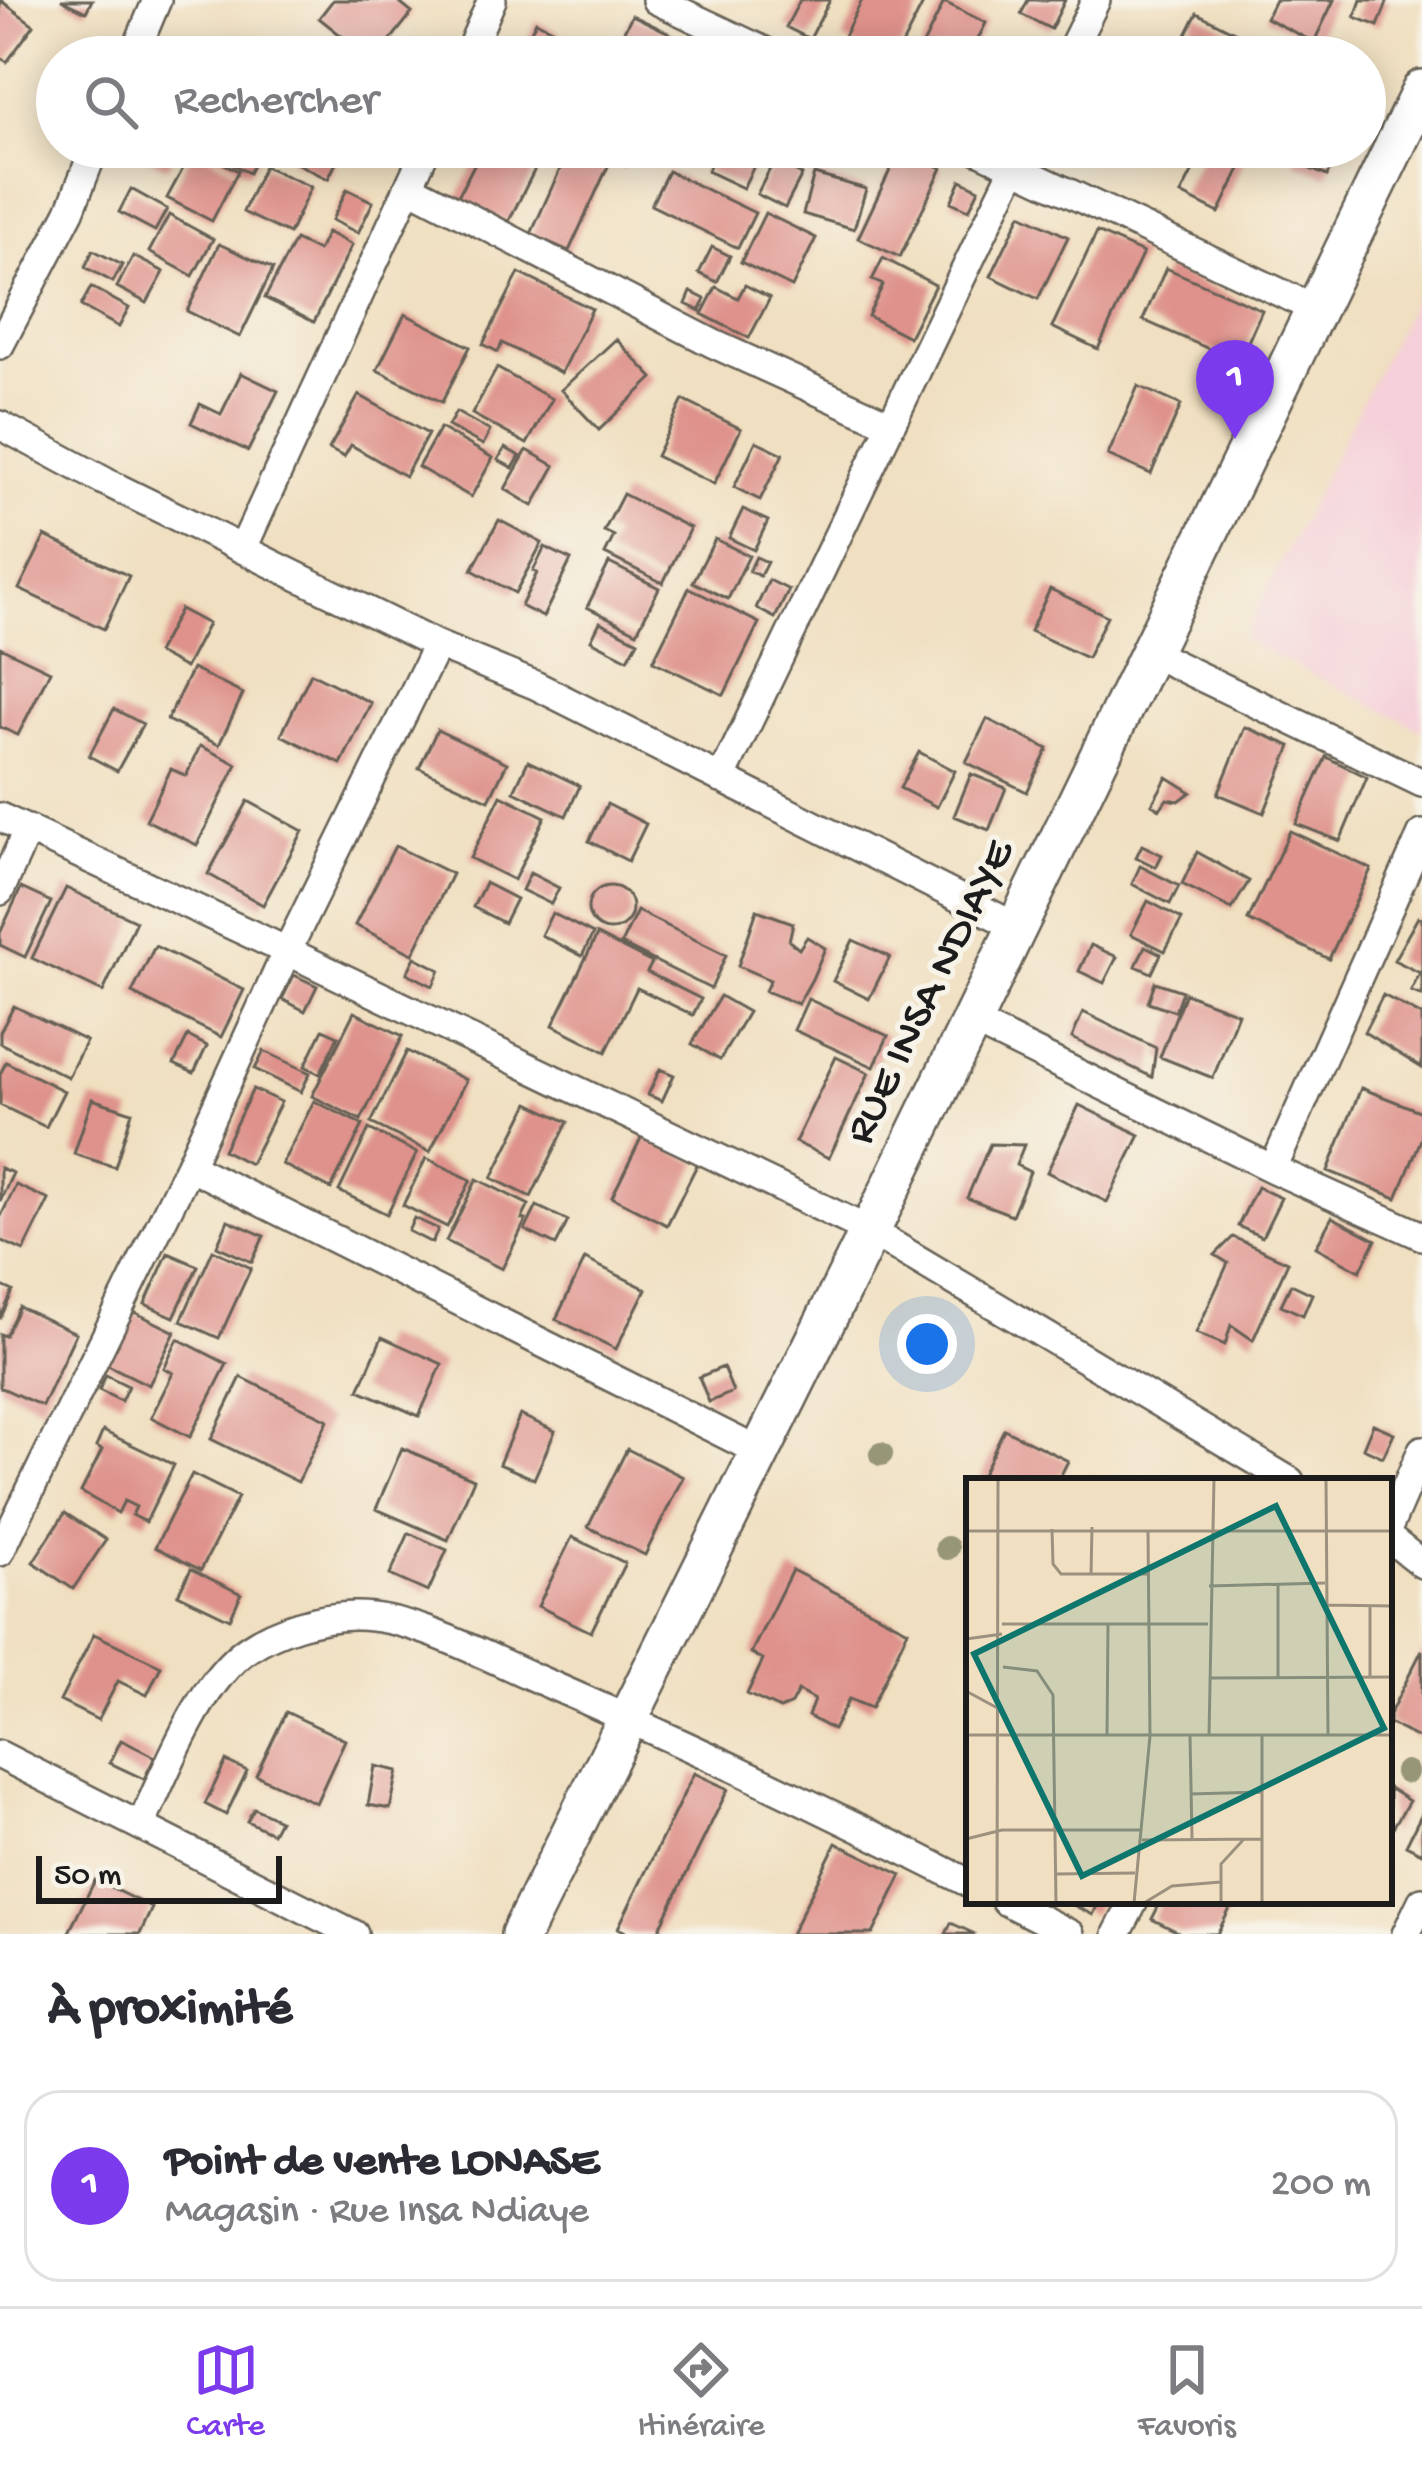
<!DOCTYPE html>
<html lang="fr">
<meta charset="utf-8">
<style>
body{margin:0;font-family:"Gochi Hand",sans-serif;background:#f2f2f3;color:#2b2b33}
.scale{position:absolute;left:36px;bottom:30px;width:246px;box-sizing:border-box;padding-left:12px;border:6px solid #1c1c1c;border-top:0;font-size:33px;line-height:42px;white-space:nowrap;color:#1c1c1c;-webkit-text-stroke:9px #f7f3e8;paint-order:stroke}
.you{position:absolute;left:927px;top:1344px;width:42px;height:42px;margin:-30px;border:9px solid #fff;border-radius:50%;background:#1a73e8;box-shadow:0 0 0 18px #1a73e833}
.badge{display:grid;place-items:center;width:78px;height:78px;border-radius:50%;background:#7c3aed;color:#fff;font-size:39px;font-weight:700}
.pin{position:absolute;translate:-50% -99px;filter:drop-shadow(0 3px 6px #0008)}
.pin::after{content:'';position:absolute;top:63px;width:42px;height:36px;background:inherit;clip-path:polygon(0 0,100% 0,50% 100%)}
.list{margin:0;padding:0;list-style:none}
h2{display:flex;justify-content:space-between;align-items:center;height:156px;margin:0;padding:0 48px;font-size:51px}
h2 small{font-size:39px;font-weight:400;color:#7c7c81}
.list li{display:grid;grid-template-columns:78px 1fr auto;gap:36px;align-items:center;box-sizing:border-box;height:192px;margin:0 24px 24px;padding:0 24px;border:3px solid #e1e1e2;border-radius:36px}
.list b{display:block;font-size:45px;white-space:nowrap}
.list p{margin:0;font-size:39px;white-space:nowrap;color:#7c7c81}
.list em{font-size:39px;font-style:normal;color:#7c7c81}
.icon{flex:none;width:66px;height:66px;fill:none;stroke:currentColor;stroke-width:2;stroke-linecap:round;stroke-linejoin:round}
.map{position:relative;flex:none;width:1422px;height:1934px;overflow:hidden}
.search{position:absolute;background:#fff;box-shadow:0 6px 30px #0003;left:36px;right:36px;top:36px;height:132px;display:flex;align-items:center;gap:30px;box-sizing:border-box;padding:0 42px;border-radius:66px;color:#7c7c81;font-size:45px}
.sheet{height:372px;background:#fff}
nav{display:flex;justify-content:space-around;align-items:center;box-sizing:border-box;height:168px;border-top:3px solid #e1e1e2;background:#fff;font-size:33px;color:#7c7c81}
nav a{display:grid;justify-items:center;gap:6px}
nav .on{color:#7c3aed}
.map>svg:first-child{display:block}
.built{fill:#f5cfd9}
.building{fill:#de928b}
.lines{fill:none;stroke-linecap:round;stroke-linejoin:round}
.street-casing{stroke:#666055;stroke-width:32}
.secondary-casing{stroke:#666055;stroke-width:44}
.street{stroke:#fff;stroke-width:27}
.secondary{stroke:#fff;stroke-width:39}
.tree{fill:#979677}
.labels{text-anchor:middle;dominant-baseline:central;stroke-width:10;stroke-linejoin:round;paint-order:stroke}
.street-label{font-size:45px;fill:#1c1c1c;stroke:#f7f3e8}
.inset-road{fill:none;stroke:#9b917e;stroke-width:3}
.view{fill:#0f766e;fill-opacity:0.15;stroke:#0f766e;stroke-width:6}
.inset-edge{fill:none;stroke:#1c1c1c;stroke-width:6}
</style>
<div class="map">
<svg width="1422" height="1934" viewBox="0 0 1422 1934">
<rect width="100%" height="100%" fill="#f7f3e8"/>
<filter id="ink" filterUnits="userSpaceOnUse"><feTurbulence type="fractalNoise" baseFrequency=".00833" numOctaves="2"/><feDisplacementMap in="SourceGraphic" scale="24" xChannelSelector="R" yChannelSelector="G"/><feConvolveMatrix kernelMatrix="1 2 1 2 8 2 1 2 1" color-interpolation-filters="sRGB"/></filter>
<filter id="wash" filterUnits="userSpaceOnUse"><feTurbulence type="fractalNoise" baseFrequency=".004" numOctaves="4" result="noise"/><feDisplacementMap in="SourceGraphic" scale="48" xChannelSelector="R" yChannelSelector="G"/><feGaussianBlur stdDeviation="2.7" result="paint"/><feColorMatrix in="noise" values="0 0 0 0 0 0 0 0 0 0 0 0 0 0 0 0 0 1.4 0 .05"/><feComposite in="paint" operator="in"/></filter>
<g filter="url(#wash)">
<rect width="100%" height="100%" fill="#f0dfc0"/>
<path class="built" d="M1422 282V730L1242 639Z"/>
<g id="blocks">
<path class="building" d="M0 0 34 25 7 62 0 57Z
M61 0H92L86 12Z
M333 0H396L412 13 377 57H368L319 18Z
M800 0H830L810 39 786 27Z
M862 0H919L924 2 896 57H878L842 40Z
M1028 0H1065L1051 29 1021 14Z
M1275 0H1334L1314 42 1266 18Z
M1361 0H1388L1378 26 1355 17Z
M944 2 986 23 969 57H917Z
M1197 13 1246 38 1237 57H1175Z
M632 15 675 36 665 57H611Z
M536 21 600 54 598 57H518Z
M129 147H178L167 168Z
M201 147H255L261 150 249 173Z
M296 147H354L347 161 339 157 328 179 290 160Z
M483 147H511L539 161 508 223 457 198Z
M570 147H577L610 162 569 251 531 234Z
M610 147H635L626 166 606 157Z
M719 147H726L756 162 743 188 707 171Z
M1205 147H1237L1248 152 1219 213 1181 194Z
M1300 147H1320L1336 154 1327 176 1294 162Z
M194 148 238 171 212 221 167 198Z
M900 149 942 168 900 257 858 238Z
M774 161 802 175 785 208 757 194Z
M264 166 311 187 289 234 243 212Z
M668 171 755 213 738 248 651 205Z
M814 174 866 189 854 229 803 214Z
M961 180 979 189 969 210 951 202Z
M131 189 167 209 155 231 119 212Z
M347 189 373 202 358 233 332 220Z
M765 213 816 238 792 287 741 262Z
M1021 214 1068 237 1038 299 991 276Z
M169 215 213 239 193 276 149 252Z
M327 232 352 245 314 322 265 298 295 240 318 251Z
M1097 232 1143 253 1098 349 1052 327Z
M219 244 273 269 240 337 187 311Z
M712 247 730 256 717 282 699 273Z
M93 250 122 265 113 282 85 267Z
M133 256 164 272 147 303 117 287Z
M883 258 935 285 909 337 868 316 883 285 872 280Z
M1166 268 1262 310 1239 362 1143 320Z
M519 273 592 309 561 373 502 343 498 352 483 344Z
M745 285 770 298 749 338 702 314 716 287 738 298Z
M91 287 129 308 119 327 81 306Z
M691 292 705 299 700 311 686 304Z
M405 314 470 347 442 402 377 370Z
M616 339 653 378 599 430 561 390Z
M497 368 552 399 527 444 472 414Z
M241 373 278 391 248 451 191 423 200 404 221 414Z
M1138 386 1181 405 1151 474 1108 455Z
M359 395 428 434 405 476 351 445 344 457 329 449Z
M683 400 741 429 714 484 656 456Z
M456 412 490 431 483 445 448 426Z
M440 428 493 458 471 497 418 467Z
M756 441 783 454 760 500 734 487Z
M505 448 520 456 513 468 498 460Z
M527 450 555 466 533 506 505 489Z
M623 494 690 528 663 583 605 554 614 536 604 531Z
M743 509 768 521 754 550 729 538Z
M499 520 542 543 515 593 472 570Z
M45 536 129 576 104 629 19 589Z
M715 539 749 556 728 599 693 582Z
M545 547 571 560 543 617 521 606 537 573 533 571Z
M756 557 767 562 760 576 749 571Z
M609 563 659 588 637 632 587 607Z
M769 580 789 590 775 618 756 608Z
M689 588 759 623 724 695 653 661Z
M1050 589 1107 616 1087 658 1030 631Z
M180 609 208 624 185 668 157 653Z
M600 622 638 641 628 659 591 640Z
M0 647 50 671 18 735 0 727Z
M192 669 243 694 219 745 167 720Z
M311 673 371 703 341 764 281 735Z
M114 709 143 724 117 771 89 756Z
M987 719 1048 749 1027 792 966 762Z
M1245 727 1291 746 1264 813 1218 794Z
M437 730 507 763 489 800 419 768Z
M200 746 237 764 197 845 146 820 171 769 186 776Z
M919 752 955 771 937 807 900 788Z
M1326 757 1367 777 1340 841 1296 824Z
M528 761 580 786 566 816 514 791Z
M971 774 1006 788 989 830 954 816Z
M1167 777 1191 792 1179 801 1167 799 1160 809 1152 804Z
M501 795 545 817 514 880 470 858Z
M248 801 303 831 263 905 208 874Z
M607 804 646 824 628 861 589 841Z
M1290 831 1371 869 1329 959 1248 920Z
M1142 845 1162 855 1156 867 1136 857Z
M395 846 452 874 413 954 355 925Z
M1197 852 1249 881 1232 909 1182 884Z
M1140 866 1179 886 1170 904 1132 884Z
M530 873 559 888 551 904 522 890Z
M485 883 516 899 504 923 473 907Z
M588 908a22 22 0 1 1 44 0a22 22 0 1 1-44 0Z
M21 888 51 902 25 957 0 945V933Z
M66 888 136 921 103 992 32 958Z
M1148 901 1182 919 1165 951 1131 934Z
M757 910 793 923 789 941 799 949 807 937 825 948 812 979 798 1004 765 991 770 980 738 966Z
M637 911 726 955 711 989 621 944Z
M552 913 593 934 582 956 541 935Z
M1418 917 1422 919V996L1411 991 1420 973 1394 960Z
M597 935 652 963 647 972 701 999 693 1015 637 988 606 1052 553 1025Z
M853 940 890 957 869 999 833 981Z
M1091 945 1117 957 1104 983 1079 971Z
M155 946 244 990 221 1037 132 993Z
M1145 946 1161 954 1152 973 1136 966Z
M415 957 440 970 433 986 407 973Z
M294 975 317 986 305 1011 282 999Z
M1155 982 1182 991 1175 1011 1148 1002Z
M1185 993 1238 1013 1213 1078 1160 1057Z
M1383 995 1422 1016V1068L1364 1032Z
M720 996 748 1012 720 1060 692 1044Z
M808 999 888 1036 874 1067 794 1030Z
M14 1006 86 1041 68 1077 0 1043V1032Z
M354 1012 403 1036 361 1120 312 1096Z
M1083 1012 1156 1048 1152 1077 1072 1038Z
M323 1029 338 1036 320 1074 305 1066Z
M188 1036 207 1046 194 1073 174 1064Z
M264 1051 310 1073 301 1092 255 1069Z
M407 1051 466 1080 430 1152 371 1123Z
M836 1057 869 1073 829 1158 795 1142Z
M6 1062 64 1091 46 1127 0 1105V1074Z
M660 1069 674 1075 662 1101 648 1095Z
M1361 1088 1422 1112V1137L1397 1198 1328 1171Z
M253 1089 281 1102 250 1164 223 1150Z
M92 1099 132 1112 115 1167 74 1154Z
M314 1101 363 1125 331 1189 282 1164Z
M529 1103 568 1122 531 1197 492 1178Z
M1079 1105 1140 1135 1107 1202 1047 1172Z
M369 1129 417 1153 387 1214 339 1191Z
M642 1136 698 1163 667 1225 612 1197Z
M990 1144 1024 1145 1016 1165 1030 1172 1012 1215 967 1198Z
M426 1158 471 1180 447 1227 403 1205Z
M0 1168 13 1173 0 1201Z
M477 1179 529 1205 522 1219 526 1220 502 1269 446 1241Z
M16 1185 49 1200 24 1251 0 1240V1218Z
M1257 1187 1281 1198 1262 1237 1238 1226Z
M537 1206 568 1221 556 1245 525 1230Z
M1332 1217 1376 1240 1360 1271 1316 1247Z
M414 1218 438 1229 432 1243 408 1231Z
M228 1220 264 1236 252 1262 217 1246Z
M1233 1237 1288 1262 1253 1340 1231 1325 1225 1345 1196 1333 1228 1263 1215 1255Z
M213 1250 251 1268 219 1338 181 1321Z
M168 1253 198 1266 174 1317 145 1304Z
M585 1259 646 1289 616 1349 556 1319Z
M1291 1284 1312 1294 1303 1315 1281 1305Z
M0 1285 13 1291 0 1319Z
M19 1307 76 1333 42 1406 0 1387V1334L5 1336Z
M132 1311 175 1332 149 1385 106 1364Z
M382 1337 442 1364 419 1416 359 1390Z
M178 1339 227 1364 190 1437 151 1417 173 1373 164 1368Z
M723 1367 733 1392 709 1402 699 1377Z
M106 1375 128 1386 121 1401 99 1390Z
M241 1377 328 1420 298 1482 211 1439Z
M520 1415 555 1431 534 1479 499 1464Z
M1373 1424 1394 1433 1383 1457 1363 1448Z
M1004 1429 1068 1461 1058 1481H979Z
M103 1431 174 1465 146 1522 132 1515 136 1507 124 1501 118 1513 81 1492 102 1450 96 1447Z
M402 1448 474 1479 448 1540 376 1509Z
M627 1449 683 1477 645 1555 588 1527Z
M192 1474 238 1497 201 1570 155 1547Z
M65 1513 106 1540 73 1589 33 1562Z
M409 1533 447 1550 428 1592 390 1575Z
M572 1537 625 1563 591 1632 538 1606Z
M191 1569 241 1594 230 1619 178 1594Z
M792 1570 908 1630 871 1708 849 1699 833 1730 808 1716 814 1700 798 1691 791 1704 780 1709 747 1694 763 1660 751 1653Z
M94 1634 161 1666 147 1695 118 1681 98 1720 60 1701Z
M1422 1650V1740L1389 1723V1715Z
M286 1712 345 1740 316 1803 256 1775Z
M121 1740 155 1757 144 1779 110 1763Z
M226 1761 247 1771 226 1815 205 1804Z
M375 1766 398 1771 390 1809 368 1805Z
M694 1773 728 1789 657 1934H630L618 1928Z
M1389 1788 1409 1801 1389 1834Z
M254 1808 279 1820 272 1833 247 1821Z
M1422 1813V1853L1406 1845Z
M836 1843 902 1875 873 1934H791Z
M95 1880 152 1908 140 1934H68Z
M1065 1901H1099L1093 1915Z
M1161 1901H1234L1217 1934H1182L1152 1919Z
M951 1923 975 1934H946Z"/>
</g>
</g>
<g filter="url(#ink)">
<use href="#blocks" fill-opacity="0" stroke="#666055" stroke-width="3"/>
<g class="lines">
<defs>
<path id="street" d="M656 0 777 57
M133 57 157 0
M467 57 492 0
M1068 57 1096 0
M972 147 1315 309
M410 187 714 344 890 424
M0 345 70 211 95 147
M0 425 106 482 437 645 535 685 1017 927
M243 548 427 147
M1149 652 1422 783
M721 779 1024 147
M0 817 287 951 870 1231 1290 1481
M0 891 28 829
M971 1021 1273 1169 1422 1236
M189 1166 760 1452
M1273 1169 1422 834
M1389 1526 1422 1450
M1389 1538 1422 1564
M0 1552 189 1166 287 951 437 645
M0 1755 354 1934
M141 1825C166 1772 200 1680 249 1648 277 1629 319 1617 353 1616 407 1614 483 1655 533 1677 680 1741 826 1810 969 1883
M1005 1901 1070 1934
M1117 1934 1134 1901
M1406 1934 1422 1901"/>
<path id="secondary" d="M521 1934 870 1231 1422 90"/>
</defs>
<use href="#street" class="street-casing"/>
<use href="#secondary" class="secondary-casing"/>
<use href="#street" class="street"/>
<use href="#secondary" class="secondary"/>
</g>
<g class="tree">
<circle cx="881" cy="1454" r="12"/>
<circle cx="947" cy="1548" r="12"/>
<circle cx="1406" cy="1772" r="12"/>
</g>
</g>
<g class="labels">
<g class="street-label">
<text transform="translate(932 993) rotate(-64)">RUE INSA NDIAYE</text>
</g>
</g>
<g transform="translate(966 1478)">
<rect width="426" height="426" fill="#f0dfc0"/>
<path class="inset-road" d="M360 1 362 257M86 51 87 86 95 96H181M0 53H426M125 97 126 49M243 108 359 105M360 127 426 128M404 128V199M36 146H242M0 161 36 156M37 189 71 193 87 217 90 425M312 199V107M243 200 426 199M0 213 35 232M0 257H426M296 257V425M141 258 142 147M224 258 226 360M243 258 248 1M224 316 296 314M0 361 36 352H176M176 362 296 361M90 396 169 395M31 425 32 1M168 425 184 258 182 53M178 425 206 408 255 404M255 425V386L278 361"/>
<path class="view" d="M310 28 418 250 116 398 8 176Z"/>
<rect width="426" height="426" class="inset-edge"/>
</g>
</svg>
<div class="scale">50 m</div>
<div class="you"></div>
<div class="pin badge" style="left:1235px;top:439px">1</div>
<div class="search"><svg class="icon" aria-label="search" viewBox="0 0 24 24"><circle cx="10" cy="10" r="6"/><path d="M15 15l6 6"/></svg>Rechercher</div>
</div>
<section class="sheet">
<h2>À proximité<small></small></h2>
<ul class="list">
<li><span class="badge">1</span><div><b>Point de vente LONASE</b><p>Magasin · Rue Insa Ndiaye</p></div><em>200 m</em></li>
</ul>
</section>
<nav>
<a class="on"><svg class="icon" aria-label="map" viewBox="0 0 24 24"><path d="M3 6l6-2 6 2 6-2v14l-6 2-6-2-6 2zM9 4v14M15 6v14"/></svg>Carte</a>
<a><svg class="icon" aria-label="directions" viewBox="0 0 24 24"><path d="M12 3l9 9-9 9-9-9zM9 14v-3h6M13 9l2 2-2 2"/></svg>Itinéraire</a>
<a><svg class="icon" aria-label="saved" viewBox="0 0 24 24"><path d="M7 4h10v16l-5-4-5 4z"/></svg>Favoris</a>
</nav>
